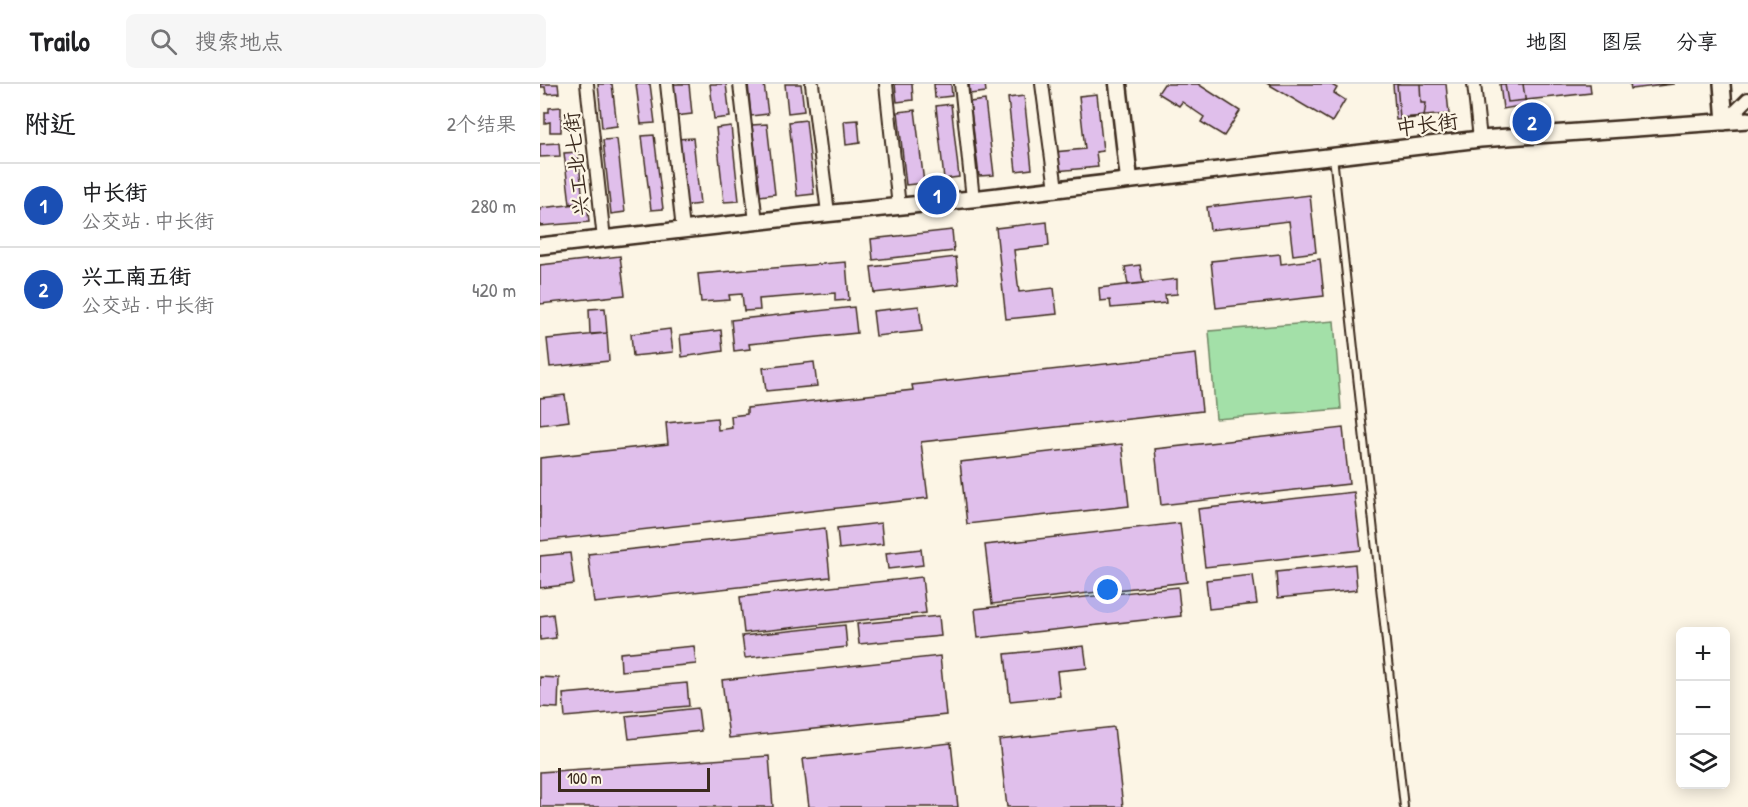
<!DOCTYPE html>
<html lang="zh">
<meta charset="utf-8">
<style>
body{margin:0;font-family:"Patrick Hand","LXGW WenKai TC",sans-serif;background:#f6f6f6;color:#202124}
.controls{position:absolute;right:18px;bottom:18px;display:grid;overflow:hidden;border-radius:9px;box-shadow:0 3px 15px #0003}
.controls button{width:54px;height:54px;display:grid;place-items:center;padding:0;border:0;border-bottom:2px solid #e0e0e0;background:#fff;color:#202124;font:30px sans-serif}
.scale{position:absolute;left:18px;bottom:15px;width:152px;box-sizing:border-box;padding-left:6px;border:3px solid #3b2a1e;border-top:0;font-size:16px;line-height:21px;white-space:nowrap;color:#3b2a1e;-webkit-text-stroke:4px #fcf5e5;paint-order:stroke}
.you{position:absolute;left:568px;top:506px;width:21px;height:21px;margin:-15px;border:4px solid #fff;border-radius:50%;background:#1a73e8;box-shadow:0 0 0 9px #1a73e833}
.badge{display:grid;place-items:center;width:39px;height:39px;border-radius:50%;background:#0b8043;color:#fff;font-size:20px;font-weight:700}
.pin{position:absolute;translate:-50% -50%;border:3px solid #fff;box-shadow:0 2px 6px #0006}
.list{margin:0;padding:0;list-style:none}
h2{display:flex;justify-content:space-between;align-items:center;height:78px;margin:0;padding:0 24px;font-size:26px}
h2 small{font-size:20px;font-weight:400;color:#757577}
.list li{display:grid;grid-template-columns:39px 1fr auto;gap:18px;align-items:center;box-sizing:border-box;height:84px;padding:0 24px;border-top:2px solid #e0e0e0}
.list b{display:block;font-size:22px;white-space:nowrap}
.list p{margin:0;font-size:20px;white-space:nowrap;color:#757577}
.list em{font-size:20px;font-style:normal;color:#757577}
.icon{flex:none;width:33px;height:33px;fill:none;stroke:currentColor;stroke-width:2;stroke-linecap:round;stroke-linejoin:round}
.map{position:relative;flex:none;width:1208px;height:723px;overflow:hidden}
header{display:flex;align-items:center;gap:36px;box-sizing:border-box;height:84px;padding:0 30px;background:#fff;border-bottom:2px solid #e0e0e0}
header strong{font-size:28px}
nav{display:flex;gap:33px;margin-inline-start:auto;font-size:21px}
.search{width:420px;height:54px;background:#f6f6f6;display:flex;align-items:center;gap:15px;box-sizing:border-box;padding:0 21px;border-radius:9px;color:#757577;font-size:22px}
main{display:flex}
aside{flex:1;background:#fff}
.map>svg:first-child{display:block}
.green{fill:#a3e0a8;stroke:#6f8563;stroke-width:1.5}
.building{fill:#e0bfeb;stroke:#3b2a1e;stroke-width:1.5}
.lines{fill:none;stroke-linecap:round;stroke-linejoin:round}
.service-casing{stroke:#3b2a1e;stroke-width:10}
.minor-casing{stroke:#3b2a1e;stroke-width:16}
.tertiary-casing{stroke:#3b2a1e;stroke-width:20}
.secondary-casing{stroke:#3b2a1e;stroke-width:21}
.service{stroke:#fcf5e5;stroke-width:6}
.minor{stroke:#fcf5e5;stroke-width:12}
.tertiary{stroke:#fcf5e5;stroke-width:15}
.secondary{stroke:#fcf5e5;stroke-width:16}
.labels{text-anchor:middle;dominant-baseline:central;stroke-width:4.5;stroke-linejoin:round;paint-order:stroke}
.street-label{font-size:21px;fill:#3b2a1e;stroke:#fcf5e5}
</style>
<header>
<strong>Trailo</strong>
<div class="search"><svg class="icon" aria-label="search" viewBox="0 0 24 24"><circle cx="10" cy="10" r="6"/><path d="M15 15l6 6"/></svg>搜索地点</div>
<nav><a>地图</a><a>图层</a><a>分享</a></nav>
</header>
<main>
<aside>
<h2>附近<small>2个结果</small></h2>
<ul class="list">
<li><span class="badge" style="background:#1a4fb4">1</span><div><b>中长街</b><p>公交站 · 中长街</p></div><em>280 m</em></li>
<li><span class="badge" style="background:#1a4fb4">2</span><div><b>兴工南五街</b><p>公交站 · 中长街</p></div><em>420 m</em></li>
</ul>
</aside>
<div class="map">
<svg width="1208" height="723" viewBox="0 0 1208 723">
<rect width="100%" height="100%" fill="#fcf5e5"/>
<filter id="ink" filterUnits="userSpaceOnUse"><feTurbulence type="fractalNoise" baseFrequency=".0167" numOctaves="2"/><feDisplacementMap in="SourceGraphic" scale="12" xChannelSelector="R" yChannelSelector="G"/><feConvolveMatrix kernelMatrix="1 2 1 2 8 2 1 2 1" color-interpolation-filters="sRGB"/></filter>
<g filter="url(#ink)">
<path class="green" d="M794 237 801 325 676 335 669 247Z"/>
<path class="building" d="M0 0H18L19 9 6 10 5 3H1Z
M58 0H72L77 42 62 44Z
M96 0H110L115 39 101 40Z
M132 0H149L152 30 135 32Z
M170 0H186L190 33 174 35Z
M208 0H224L228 30 211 32Z
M245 0H261L264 27 248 29Z
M355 0H372L373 16 357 18Z
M394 0H411L412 12 395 14Z
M429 0H445L446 8 430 10Z
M624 0H658L700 27 684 52 661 38 664 33 642 18 639 22 618 9Z
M728 0H790L797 4 794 9 805 16 792 38Z
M853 0H880L881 19H886L884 33 856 36Z
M857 0H906L909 30 860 34Z
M960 0H983L986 21 963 25Z
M965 0H1050L1051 9 968 18Z
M1090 0H1134L1091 5Z
M557 10 563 67 556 68 558 83 516 87 514 68 545 65 539 12Z
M484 12 492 85 476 87 468 14Z
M445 16 454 91 439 92 430 18Z
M411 20 419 93 404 95 396 22Z
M21 23V48H10V38L5 39V28H9V24Z
M375 26 384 99 366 101 358 28Z
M266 36 274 110 257 112 249 38Z
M318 36 320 59 306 61 304 37Z
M227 40 235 110 220 112 212 41Z
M191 42 199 117 184 118 176 44Z
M114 51 123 125 111 126 102 52Z
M153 54 160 120 144 122 137 55Z
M77 55 85 128 71 130 63 56Z
M19 59 20 72 0 73V60Z
M38 68 43 118 30 120 24 69Z
M770 111 776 168 753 171 749 137 670 146 667 123Z
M47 119 49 138 0 142V124Z
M507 138 509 162 474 166 479 208 514 204 517 230 466 235 456 144Z
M412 146 414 167 333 176 331 155Z
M740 170 741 180 780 175 784 212 676 224 671 177Z
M80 172 85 211 0 220V181Z
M416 173 419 200 334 209 331 183Z
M306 178 309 216 295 217V209L219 215 220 226 204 227 202 210 189 211 190 216 161 218 158 190Z
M600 181 603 199 588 201 585 183Z
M637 195V210L625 211 626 219 571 224 570 216 560 217 559 204Z
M379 222 382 247 336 252 333 227Z
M314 223 317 249 209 260 210 265 194 267 191 236Z
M65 224 67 249 50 250 49 225Z
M130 245 133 268 93 272 91 250Z
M181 246 183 267 142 273 140 251Z
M67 249 69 277 10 283 7 255Z
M656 270 662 327 381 358 388 414 0 457V374L128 360 126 339 177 334 178 346 192 344 191 332 207 330V324L373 306 372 301Z
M274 278 277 302 226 307 223 284Z
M25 311 29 337 0 341V314Z
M803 344 809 400 621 421 615 365Z
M582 360 589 422 427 440 420 378Z
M814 408 821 466 665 483 658 425Z
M341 439 343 460 299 465 297 444Z
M640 439 647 498 452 520 445 461Z
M285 444 290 493 54 519 48 470Z
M381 465 383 481 348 485 346 469Z
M30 469 34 500 0 504V472Z
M815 480 817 506 738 514 736 488Z
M713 491 717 520 669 525 666 496Z
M382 493 386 529 204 549 200 513Z
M638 503 641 532 438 554 435 525Z
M13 530 16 554 0 556V532Z
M399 532 401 552 319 560 317 540Z
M305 541 307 563 205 574 202 552Z
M154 562 156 580 81 587 80 569Z
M544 562 547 584 517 587 520 612 470 617 465 570Z
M400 572 406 631 189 654 182 596Z
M0 593 19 594 18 624 0 623Z
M147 599 149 622 25 633 23 610Z
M158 624 161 647 89 655 86 632Z
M574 643 583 723H467L459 656Z
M411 659 418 723H269L263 675Z
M229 672 233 723H0V688Z"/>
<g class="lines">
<defs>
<path id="service" d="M793 72 864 723"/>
<path id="minor" d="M47 0 64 155
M127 0 143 146
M200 0 216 138
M272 0 288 129
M346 0 359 123
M421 0 433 115
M502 0 516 105
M934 0 940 55
M1185 38 1208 15"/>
<path id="tertiary" d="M1182 0 1185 38
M0 162 274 131 441 114 940 55 1208 36"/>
<path id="secondary" d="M578 0 589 95"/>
</defs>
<use href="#service" class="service-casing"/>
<use href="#minor" class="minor-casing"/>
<use href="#tertiary" class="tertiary-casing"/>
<use href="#secondary" class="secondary-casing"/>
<use href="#service" class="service"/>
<use href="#minor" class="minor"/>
<use href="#tertiary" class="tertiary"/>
<use href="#secondary" class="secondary"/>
</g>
</g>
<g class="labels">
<g class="street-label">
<text transform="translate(887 40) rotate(-7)">中长街</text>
<text transform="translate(36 80) rotate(-96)">兴工北七街</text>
</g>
</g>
</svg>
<div class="controls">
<button>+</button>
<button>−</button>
<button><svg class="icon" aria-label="layers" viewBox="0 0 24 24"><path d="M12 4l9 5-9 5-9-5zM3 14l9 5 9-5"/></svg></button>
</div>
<div class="scale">100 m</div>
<div class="you"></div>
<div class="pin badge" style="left:397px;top:111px;background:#1a4fb4">1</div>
<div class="pin badge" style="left:992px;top:38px;background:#1a4fb4">2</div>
</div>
</main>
